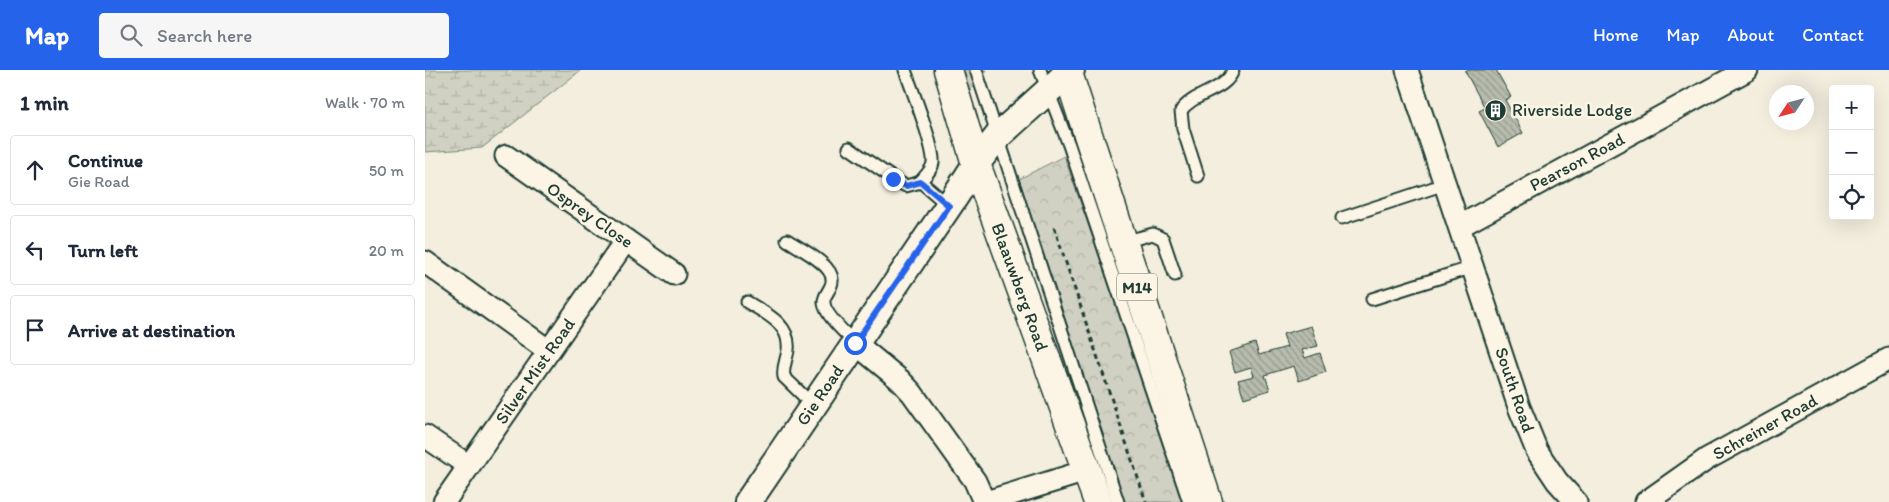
<!DOCTYPE html>
<meta charset="utf-8">
<style>
body{margin:0;font-family:Itim,sans-serif;background:#f6f6f7;color:#1f2937}
.controls{position:absolute;right:15px;top:15px;display:grid;overflow:hidden;border-radius:5px;box-shadow:0 5px 20px #0002}
.controls button{width:45px;height:45px;display:grid;place-items:center;padding:0;border:0;border-bottom:1px solid #e0e1e3;background:#fff;color:#1f2937;font:25px sans-serif}
.compass{position:absolute;left:1344px;top:15px;width:45px;height:45px;border-radius:50%;background:#fff;box-shadow:0 5px 20px #0002;rotate:234deg}
.stop{position:absolute;width:15px;height:15px;margin:-11px;border:4px solid #2563eb;border-radius:50%;background:#fff}
.stop.end{background:#2563eb;border-color:#fff;box-shadow:0 1px 5px #0008}
.list{margin:0;padding:0;list-style:none}
h2{display:flex;justify-content:space-between;align-items:center;height:65px;margin:0;padding:0 20px;font-size:21px}
h2 small{font-size:16px;font-weight:400;color:#747a83}
.list li{display:grid;grid-template-columns:32px 1fr auto;gap:15px;align-items:center;box-sizing:border-box;height:70px;margin:0 10px 10px;padding:0 10px;border:1px solid #e0e1e3;border-radius:5px}
.list b{display:block;font-size:19px;white-space:nowrap}
.list p{margin:0;font-size:16px;white-space:nowrap;color:#747a83}
.list em{font-size:16px;font-style:normal;color:#747a83}
.icon{flex:none;width:28px;height:28px;fill:none;stroke:currentColor;stroke-width:2;stroke-linecap:round;stroke-linejoin:round}
.map{position:relative;flex:none;width:1464px;height:432px;overflow:hidden}
header{display:flex;align-items:center;gap:30px;box-sizing:border-box;height:70px;padding:0 25px;background:#2563eb;color:#fff}
header strong{font-size:24px}
nav{display:flex;gap:28px;margin-inline-start:auto;font-size:18px}
.search{width:350px;height:45px;background:#f6f6f7;display:flex;align-items:center;gap:12px;box-sizing:border-box;padding:0 18px;border-radius:5px;color:#747a83;font-size:19px}
main{display:flex}
aside{flex:1;background:#fff}
.map>svg:first-child{display:block}
.forest{fill:url(#forest-crowns);stroke:#78877b}
.wetland{fill:url(#wetland-marsh);stroke:#78877b}
.building{fill:url(#building-back-hatch);stroke:#1f3d34}
.lines{fill:none;stroke-linecap:round;stroke-linejoin:round}
.service-casing{stroke:#1f3d34;stroke-width:15}
.minor-casing{stroke:#1f3d34;stroke-width:25}
.tertiary-casing{stroke:#1f3d34;stroke-width:30}
.primary-casing{stroke:#1f3d34;stroke-width:31}
.path{stroke:#1f3d34;stroke-width:3;stroke-dasharray:5 4;stroke-linecap:butt}
.service{stroke:#fcf5e5;stroke-width:11}
.minor{stroke:#fcf5e5;stroke-width:21}
.tertiary{stroke:#fcf5e5;stroke-width:26}
.primary{stroke:#fcf5e5;stroke-width:28}
.route{stroke:#2563eb;stroke-width:6}
.labels{text-anchor:middle;dominant-baseline:central;stroke-width:5;stroke-linejoin:round;paint-order:stroke}
.shield{fill:#fcf5e5;stroke:#617469;stroke-width:1}
.shield-label{font-size:16px;font-weight:bold;fill:#1f3d34}
.poi-label{font-size:18px;fill:#1f3d34;stroke:#fcf5e5;text-anchor:start}
.street-label{font-size:18px;fill:#1f3d34;stroke:#fcf5e5}
</style>
<header>
<strong>Map</strong>
<div class="search"><svg class="icon" aria-label="search" viewBox="0 0 24 24"><circle cx="10" cy="10" r="6"/><path d="M15 15l6 6"/></svg>Search here</div>
<nav><a>Home</a><a>Map</a><a>About</a><a>Contact</a></nav>
</header>
<main>
<aside>
<h2>1 min<small>Walk · 70 m</small></h2>
<ul class="list">
<li><svg class="icon" aria-label="ahead" viewBox="0 0 24 24"><path d="M12 20V5M6 11l6-6 6 6"/></svg><div><b>Continue</b><p>Gie Road</p></div><em>50 m</em></li>
<li><svg class="icon" aria-label="left" viewBox="0 0 24 24"><path d="M17 20v-9H6M10 6l-5 5 5 5"/></svg><div><b>Turn left</b></div><em>20 m</em></li>
<li><svg class="icon" aria-label="arrive" viewBox="0 0 24 24"><path d="M6 21V4h12l-3 4 3 4H6"/></svg><div><b>Arrive at destination</b></div></li>
</ul>
</aside>
<div class="map">
<svg width="1464" height="432" viewBox="0 0 1464 432">
<defs>
<pattern id="forest-crowns" width="20" height="18" patternUnits="userSpaceOnUse" patternTransform="scale(1.25)"><rect width="20" height="18" fill="#d0d1c2"/><path d="M2 6a3 3 0 1 1 6 0M12 15a3 3 0 1 1 6 0" fill="none" stroke="#b2b4a7"/></pattern>
<pattern id="wetland-marsh" width="20" height="14" patternUnits="userSpaceOnUse" patternTransform="scale(1.25)"><rect width="20" height="14" fill="#d0d1c2"/><path d="M1 5h8M5 5V1M11 12h8M15 12V8" fill="none" stroke="#b2b4a7"/></pattern>
<pattern id="building-back-hatch" width="6" height="6" patternUnits="userSpaceOnUse" patternTransform="scale(1.25)"><rect width="6" height="6" fill="#b8bcae"/><path d="M-1 5l2 2M0 0l6 6M5-1l2 2" fill="none" stroke="#959a8e"/></pattern>
</defs>
<rect width="100%" height="100%" fill="#f3eede"/>
<filter id="ink" filterUnits="userSpaceOnUse"><feTurbulence type="fractalNoise" baseFrequency=".02" numOctaves="2"/><feDisplacementMap in="SourceGraphic" scale="10" xChannelSelector="R" yChannelSelector="G"/><feConvolveMatrix kernelMatrix="1 2 1 2 8 2 1 2 1" color-interpolation-filters="sRGB"/></filter>
<g filter="url(#ink)">
<path class="forest" d="M535 0H562L542 25Z
M639 86 761 432H700L594 109Z"/>
<path class="wetland" d="M0 0H156L57 78 0 82Z"/>
<path class="building" d="M1042 0H1071L1086 27 1080 30 1098 63 1073 77 1054 41 1060 38 1040 1Z
M886 256 893 276 877 280 880 288 895 283 901 302 874 311 869 296 840 305 845 320 819 328 813 310 829 306 826 297 810 302 804 282 830 273 834 285 862 277 858 264Z"/>
<g class="lines">
<defs>
<path id="service" d="M480 0C486 17 510 78 508 93 507 100 500 106 495 112
M551 0 693 432
M615 0 644 75 764 432
M424 78 475 113 481 116 496 112 524 136
M773 106 758 59 756 41C767 23 802 21 808 0
M917 148 1020 114
M362 170C374 178 409 195 407 211 407 219 398 225 399 233 400 245 421 264 430 273
M698 172 728 164 738 169 750 205
M947 229 1048 197
M322 232C340 243 366 254 363 280 362 289 357 297 359 307L388 335"/>
<path id="minor" d="M982 0 1094 337 1112 381 1132 411 1151 432
M81 86 249 204
M1035 156 1322 0
M0 192 124 281
M430 273 475 310 487 323 550 411 559 432
M0 366 44 396
M19 432 201 170
M561 432 661 401
M1221 432 1282 389 1464 289"/>
<path id="tertiary" d="M323 432 529 128 551 94 573 66 646 0"/>
<path id="primary" d="M523 0 551 94 673 432
M642 0 783 432"/>
</defs>
<use href="#service" class="service-casing"/>
<use href="#minor" class="minor-casing"/>
<use href="#tertiary" class="tertiary-casing"/>
<use href="#primary" class="primary-casing"/>
<path class="path" d="M629 157 721 432"/>
<use href="#service" class="service"/>
<use href="#minor" class="minor"/>
<use href="#tertiary" class="tertiary"/>
<use href="#primary" class="primary"/>
</g>
</g>
<g class="lines" filter="url(#ink)">
<path class="route" d="M430 273 524 136 496 112 481 116 468 109"/>
</g>
<defs>
<symbol id="building-disc" viewBox="-11 -11 22 22"><circle r="9.5" fill="#1f3d34" stroke="#fcf5e5"/><path d="M-4-6H4V6H1V3H-1V6H-4ZM-2.5-4.3h1.7v1.8h-1.7ZM.8-4.3h1.7v1.8H.8ZM-2.5-1h1.7V.8h-1.7ZM.8-1h1.7V.8H.8Z" fill="#fff"/></symbol>
</defs>
<g fill-rule="evenodd">
<use href="#building-disc" x="1058" y="28" width="25" height="25"/>
</g>
<g class="labels">
<rect class="shield" x="692" y="203.5" width="40" height="27" rx="4"/>
<g class="shield-label">
<text x="712" y="217">M14</text>
</g>
<g class="poi-label">
<text x="1087" y="40">Riverside Lodge</text>
</g>
<g class="street-label">
<text transform="translate(1152 92) rotate(-28)">Pearson Road</text>
<text transform="translate(165 145) rotate(35)">Osprey Close</text>
<text transform="translate(595 217) rotate(70)">Blaauwberg Road</text>
<text transform="translate(110 301) rotate(-55)">Silver Mist Road</text>
<text transform="translate(1090 320) rotate(71)">South Road</text>
<text transform="translate(395 325) rotate(-56)">Gie Road</text>
<text transform="translate(1340 357) rotate(-29)">Schreiner Road</text>
</g>
</g>
</svg>
<div class="controls">
<button>+</button>
<button>−</button>
<button><svg class="icon" aria-label="locate" viewBox="0 0 24 24"><circle cx="12" cy="12" r="6"/><path d="M12 2v4M12 18v4M2 12h4M18 12h4"/></svg></button>
</div>
<svg class="compass" viewBox="-18 -18 36 36"><path d="M0-13l5 13h-10z" fill="#e53935"/><path d="M0 13l5-13h-10z" fill="#747a83"/></svg>
<div class="stop" style="left:430px;top:273px"></div>
<div class="stop end" style="left:468px;top:109px"></div>
</div>
</main>
